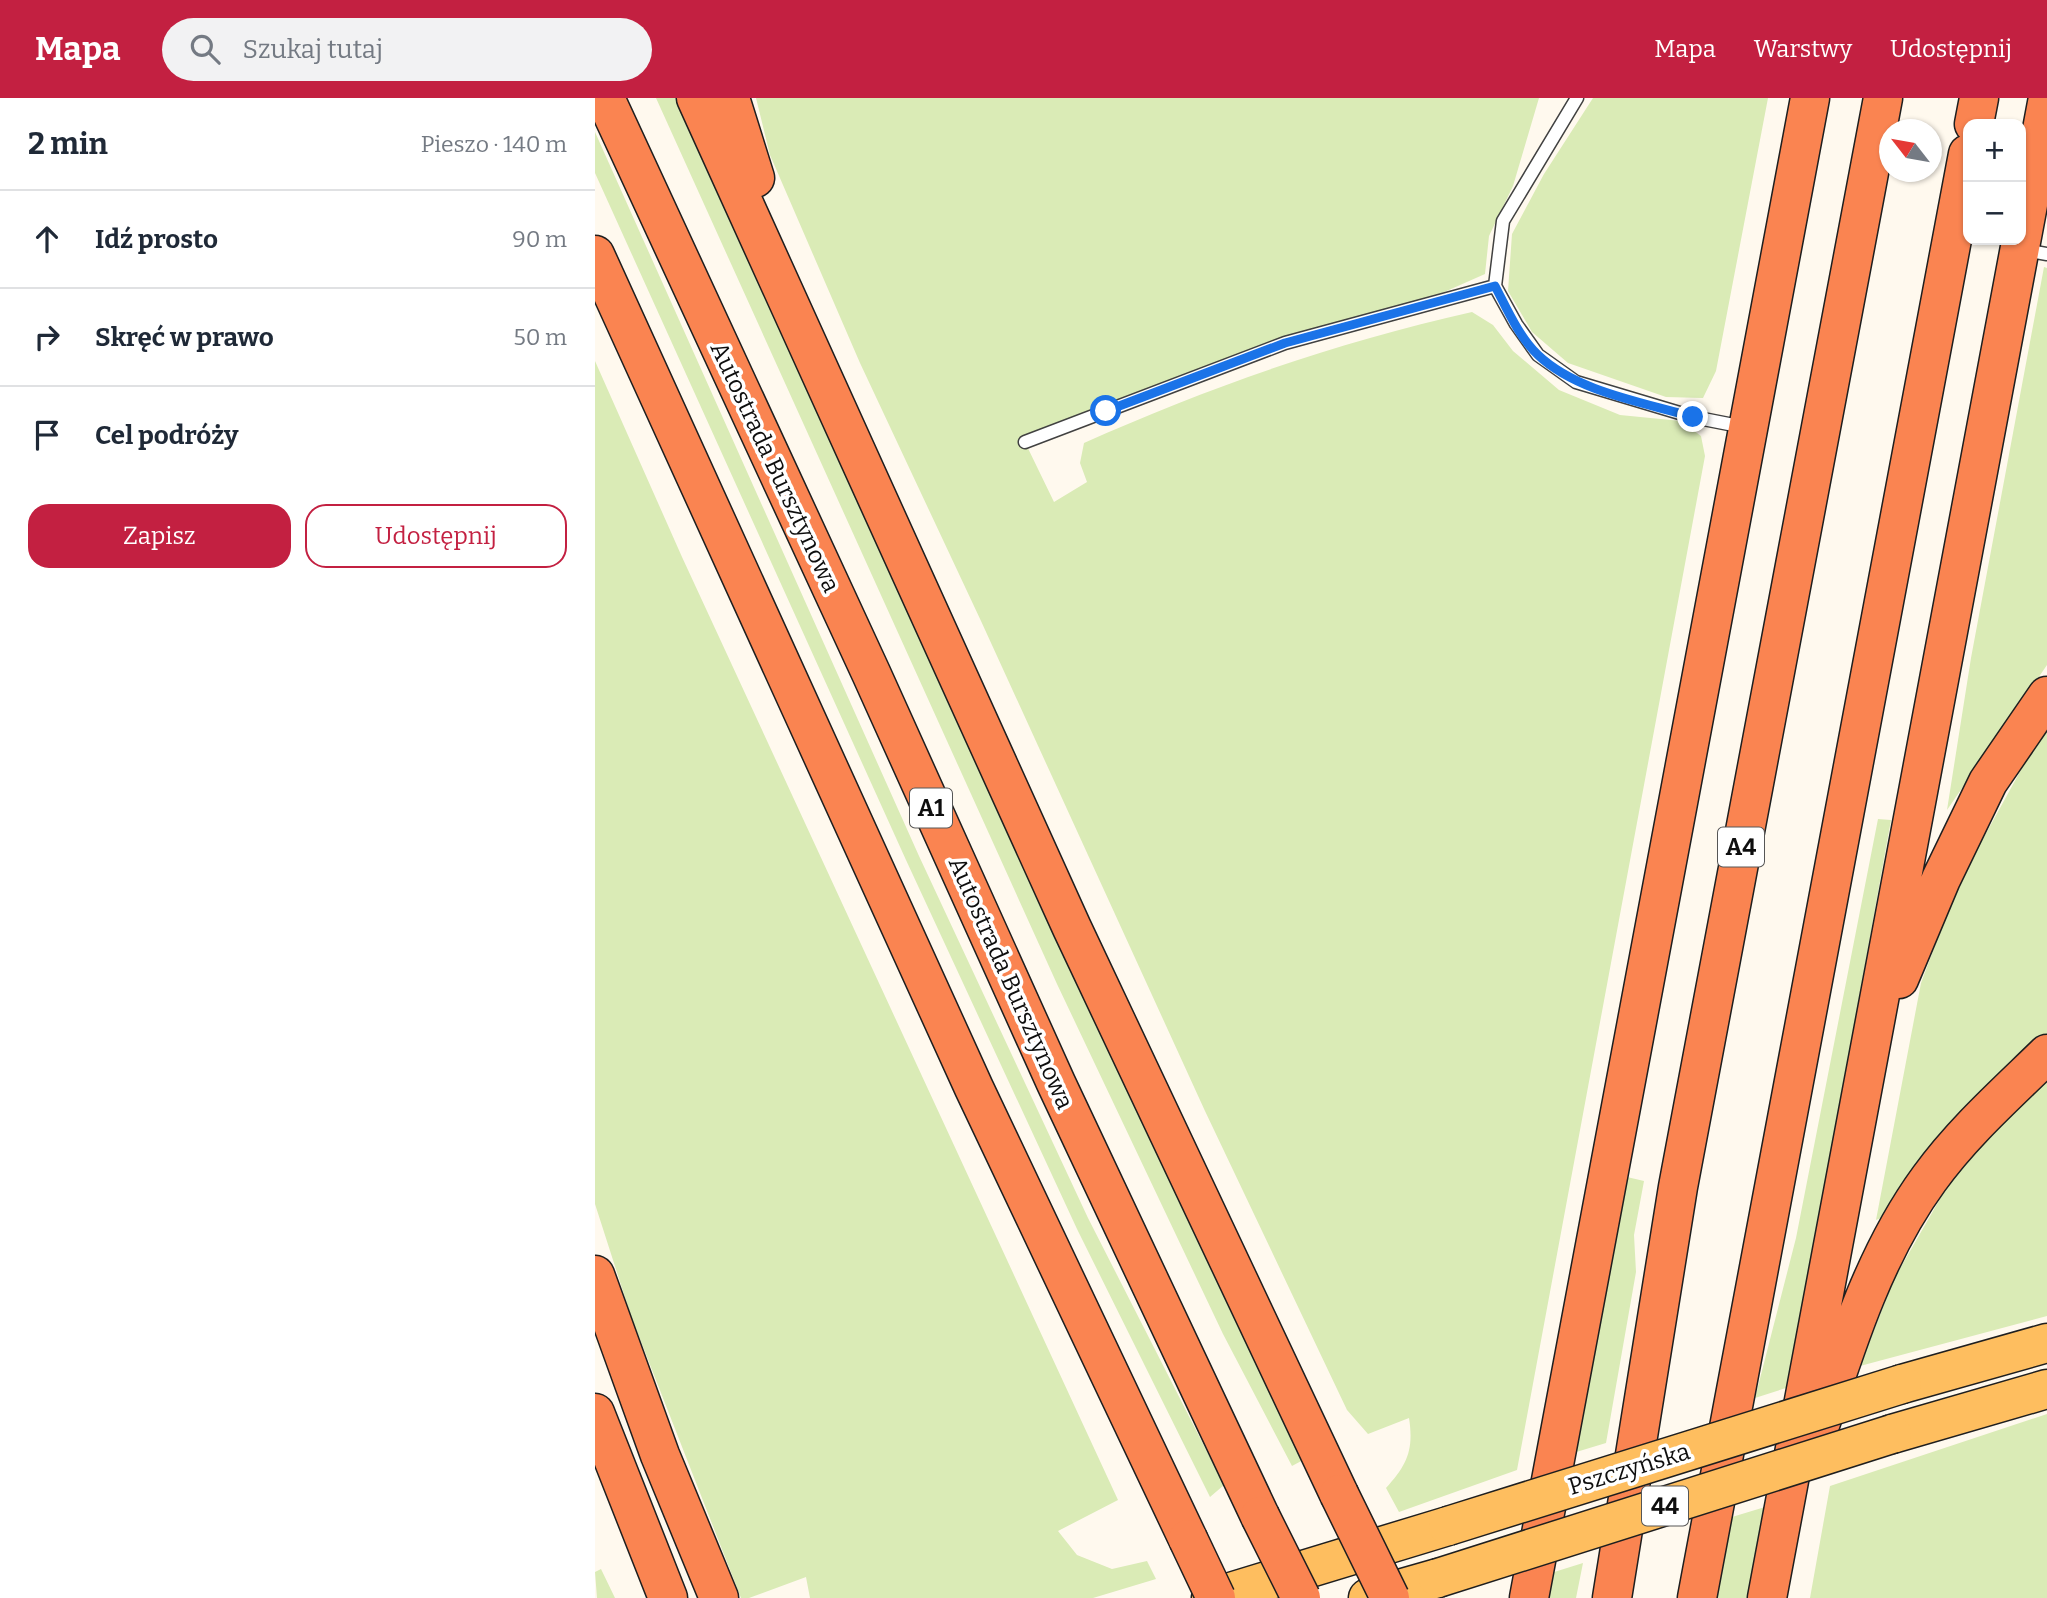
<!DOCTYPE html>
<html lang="pl">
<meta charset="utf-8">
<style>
body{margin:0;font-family:Bitter,serif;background:#f2f2f3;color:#1f2937}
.controls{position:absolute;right:21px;top:21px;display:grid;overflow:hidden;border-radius:14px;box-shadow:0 2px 5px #0004}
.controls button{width:63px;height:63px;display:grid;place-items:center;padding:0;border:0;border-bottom:2px solid #e0e1e3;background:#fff;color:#1f2937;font:35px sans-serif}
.compass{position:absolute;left:1284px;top:21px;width:63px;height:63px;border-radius:50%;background:#fff;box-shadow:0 2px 5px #0004;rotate:301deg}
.stop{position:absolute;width:21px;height:21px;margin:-16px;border:5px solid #1a73e8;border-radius:50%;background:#fff}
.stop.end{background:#1a73e8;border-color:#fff;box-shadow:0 2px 7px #0008}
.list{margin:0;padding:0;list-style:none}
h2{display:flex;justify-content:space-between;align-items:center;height:91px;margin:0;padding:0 28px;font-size:30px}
h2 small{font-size:23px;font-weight:400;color:#747a83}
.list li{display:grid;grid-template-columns:46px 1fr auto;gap:21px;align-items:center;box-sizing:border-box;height:98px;padding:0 28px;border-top:2px solid #e0e1e3}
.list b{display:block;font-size:26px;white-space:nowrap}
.list em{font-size:23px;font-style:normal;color:#747a83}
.actions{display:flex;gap:14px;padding:21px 28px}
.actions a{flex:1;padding:16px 0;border:2px solid #c32041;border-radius:21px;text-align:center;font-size:24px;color:#c32041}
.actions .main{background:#c32041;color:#fff}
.icon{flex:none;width:38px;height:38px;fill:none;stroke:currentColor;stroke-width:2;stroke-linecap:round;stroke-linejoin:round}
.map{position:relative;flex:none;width:1452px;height:1500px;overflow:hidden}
header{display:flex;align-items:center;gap:42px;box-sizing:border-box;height:98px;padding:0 35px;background:#c32041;color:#fff}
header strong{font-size:33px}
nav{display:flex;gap:38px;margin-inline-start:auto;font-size:24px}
.search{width:490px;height:63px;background:#f2f2f3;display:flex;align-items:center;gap:18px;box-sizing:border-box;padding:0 24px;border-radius:38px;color:#747a83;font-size:26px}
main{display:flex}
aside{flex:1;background:#fff}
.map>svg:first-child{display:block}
.green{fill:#daebb6}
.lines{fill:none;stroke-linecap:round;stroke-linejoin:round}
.service-casing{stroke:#414141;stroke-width:15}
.primary-casing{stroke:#1f1f1f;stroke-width:41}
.motorway-casing{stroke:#1f1f1f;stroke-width:41}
.service{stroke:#fff;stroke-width:12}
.primary{stroke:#febe5f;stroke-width:38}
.motorway{stroke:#fa8451;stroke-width:38}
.primary-bridge-casing{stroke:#1f1f1f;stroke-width:41;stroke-linecap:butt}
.motorway-bridge-casing{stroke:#1f1f1f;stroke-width:41;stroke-linecap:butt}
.primary-bridge{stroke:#febe5f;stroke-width:38}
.motorway-bridge{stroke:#fa8451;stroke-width:38}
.route{stroke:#1a73e8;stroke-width:9}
.labels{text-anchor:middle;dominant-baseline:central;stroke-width:7;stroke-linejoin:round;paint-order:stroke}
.shield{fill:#fff;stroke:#565656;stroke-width:2}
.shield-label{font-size:23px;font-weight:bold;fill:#0e0e0e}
.street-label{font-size:24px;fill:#0e0e0e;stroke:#fff}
</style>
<header>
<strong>Mapa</strong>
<div class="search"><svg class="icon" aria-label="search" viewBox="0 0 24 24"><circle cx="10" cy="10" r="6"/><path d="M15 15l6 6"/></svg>Szukaj tutaj</div>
<nav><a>Mapa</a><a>Warstwy</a><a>Udostępnij</a></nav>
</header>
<main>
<aside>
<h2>2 min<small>Pieszo · 140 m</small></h2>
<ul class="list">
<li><svg class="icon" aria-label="ahead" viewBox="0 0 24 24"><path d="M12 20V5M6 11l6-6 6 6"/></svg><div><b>Idź prosto</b></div><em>90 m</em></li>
<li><svg class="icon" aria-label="right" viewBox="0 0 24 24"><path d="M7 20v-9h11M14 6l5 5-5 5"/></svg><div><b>Skręć w prawo</b></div><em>50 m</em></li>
<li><svg class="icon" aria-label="arrive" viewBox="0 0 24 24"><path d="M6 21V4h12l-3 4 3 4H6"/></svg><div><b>Cel podróży</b></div></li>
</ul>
<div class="actions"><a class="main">Zapisz</a><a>Udostępnij</a></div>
</aside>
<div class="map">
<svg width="1452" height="1500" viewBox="0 0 1452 1500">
<rect width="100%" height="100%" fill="#fff9ee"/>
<path class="green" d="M61 0H82L478 874 642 1227 710 1361 697 1368 628 1236 462 886Z
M161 0H944L918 88 894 138 890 176 847 195 662 249 427 338 459 404 492 384 485 365 489 345C614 289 743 244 877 214L898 227 918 253 964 292 1025 317 1086 323 1106 338 1110 358 922 1372 804 1414 791 1390C812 1367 819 1352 814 1320L773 1336 752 1312 610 1013 386 523 265 265 175 57Z
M998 0H1173L1121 273 1108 300 1071 299 973 265 937 234 913 193 917 136 949 76Z
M0 34 324 758 493 1120 629 1387 615 1399 482 1131 311 762 0 75Z
M1449 169 1452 170V567L1352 712 1376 560Z
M0 263 87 459 523 1402 463 1433 482 1457 517 1471 552 1463 561 1481 498 1500H215L211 1479 154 1500H146L36 1218 0 1106Z
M1452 629V938L1293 1117 1281 1122 1326 885 1362 788 1437 652Z
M1283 721 1296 722 1194 1289 1160 1300 1201 1140Z
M1452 982V1218L1265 1268 1299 1181 1357 1080 1438 992Z
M1032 1079 1049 1083 1039 1137 1041 1174 1011 1345 978 1355Z
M1452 1316V1500H1215L1235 1388Z
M1170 1409 1152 1500H1121L1137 1419Z
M988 1465 981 1500H951L956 1475Z
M6 1471 20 1500H2L0 1474Z"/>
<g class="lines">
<defs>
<path id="service" d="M982 0 908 123 900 188 921 226 943 257 981 284 1098 319 1149 329
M1429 152 1452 156
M430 344 690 245 900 188"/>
<path id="primary" d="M1307 1286 1452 1245
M1297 1336 1452 1291
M616 1500 853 1428
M773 1500 843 1480"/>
<path id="motorway" d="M10 0 276 575 461 985 665 1418
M101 0 477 830 744 1396
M135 0 160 80
M1379 26 1384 0
M0 157 379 990 593 1441
M1304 881 1346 781 1393 684 1452 598
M0 1177 65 1357 124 1500
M0 1315 73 1500
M1224 1330C1252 1244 1280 1155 1334 1081 1368 1034 1411 996 1452 956
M934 1500 1215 0
M1017 1500 1083 1089 1288 0
M1102 1500 1373 56
M1172 1500 1452 5"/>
</defs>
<use href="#service" class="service-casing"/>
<use href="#primary" class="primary-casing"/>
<use href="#motorway" class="motorway-casing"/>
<use href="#service" class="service"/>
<use href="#primary" class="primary"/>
<use href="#motorway" class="motorway"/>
<defs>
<path id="primary-bridge" d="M853 1428 1307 1286
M843 1480 1297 1336"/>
<path id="motorway-bridge" d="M744 1396 795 1500
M665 1418 706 1500
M593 1441 621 1500"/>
</defs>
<use href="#primary-bridge" class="primary-bridge-casing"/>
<use href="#motorway-bridge" class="motorway-bridge-casing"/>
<use href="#primary-bridge" class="primary-bridge"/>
<use href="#motorway-bridge" class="motorway-bridge"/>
</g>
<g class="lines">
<path class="route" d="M511 313 690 245 900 188C912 211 924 239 943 257 982 294 1048 304 1098 319"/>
</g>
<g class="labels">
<g class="shield">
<rect x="315" y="690.5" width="42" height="39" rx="5"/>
<rect x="1123" y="729.5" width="46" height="39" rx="5"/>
<rect x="1047" y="1388.5" width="46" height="39" rx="5"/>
</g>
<g class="shield-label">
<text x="336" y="710">A1</text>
<text x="1146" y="749">A4</text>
<text x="1070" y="1408">44</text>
</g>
<g class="street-label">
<text transform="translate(180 369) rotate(65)">Autostrada Bursztynowa</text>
<text transform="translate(416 885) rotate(66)">Autostrada Bursztynowa</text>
<text transform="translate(1034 1371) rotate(-17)">Pszczyńska</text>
</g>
</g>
</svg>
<div class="controls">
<button>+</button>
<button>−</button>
</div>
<svg class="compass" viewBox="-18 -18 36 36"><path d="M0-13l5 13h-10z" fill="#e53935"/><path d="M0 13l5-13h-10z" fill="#747a83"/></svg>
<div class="stop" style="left:511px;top:313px"></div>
<div class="stop end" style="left:1098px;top:319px"></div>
</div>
</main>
